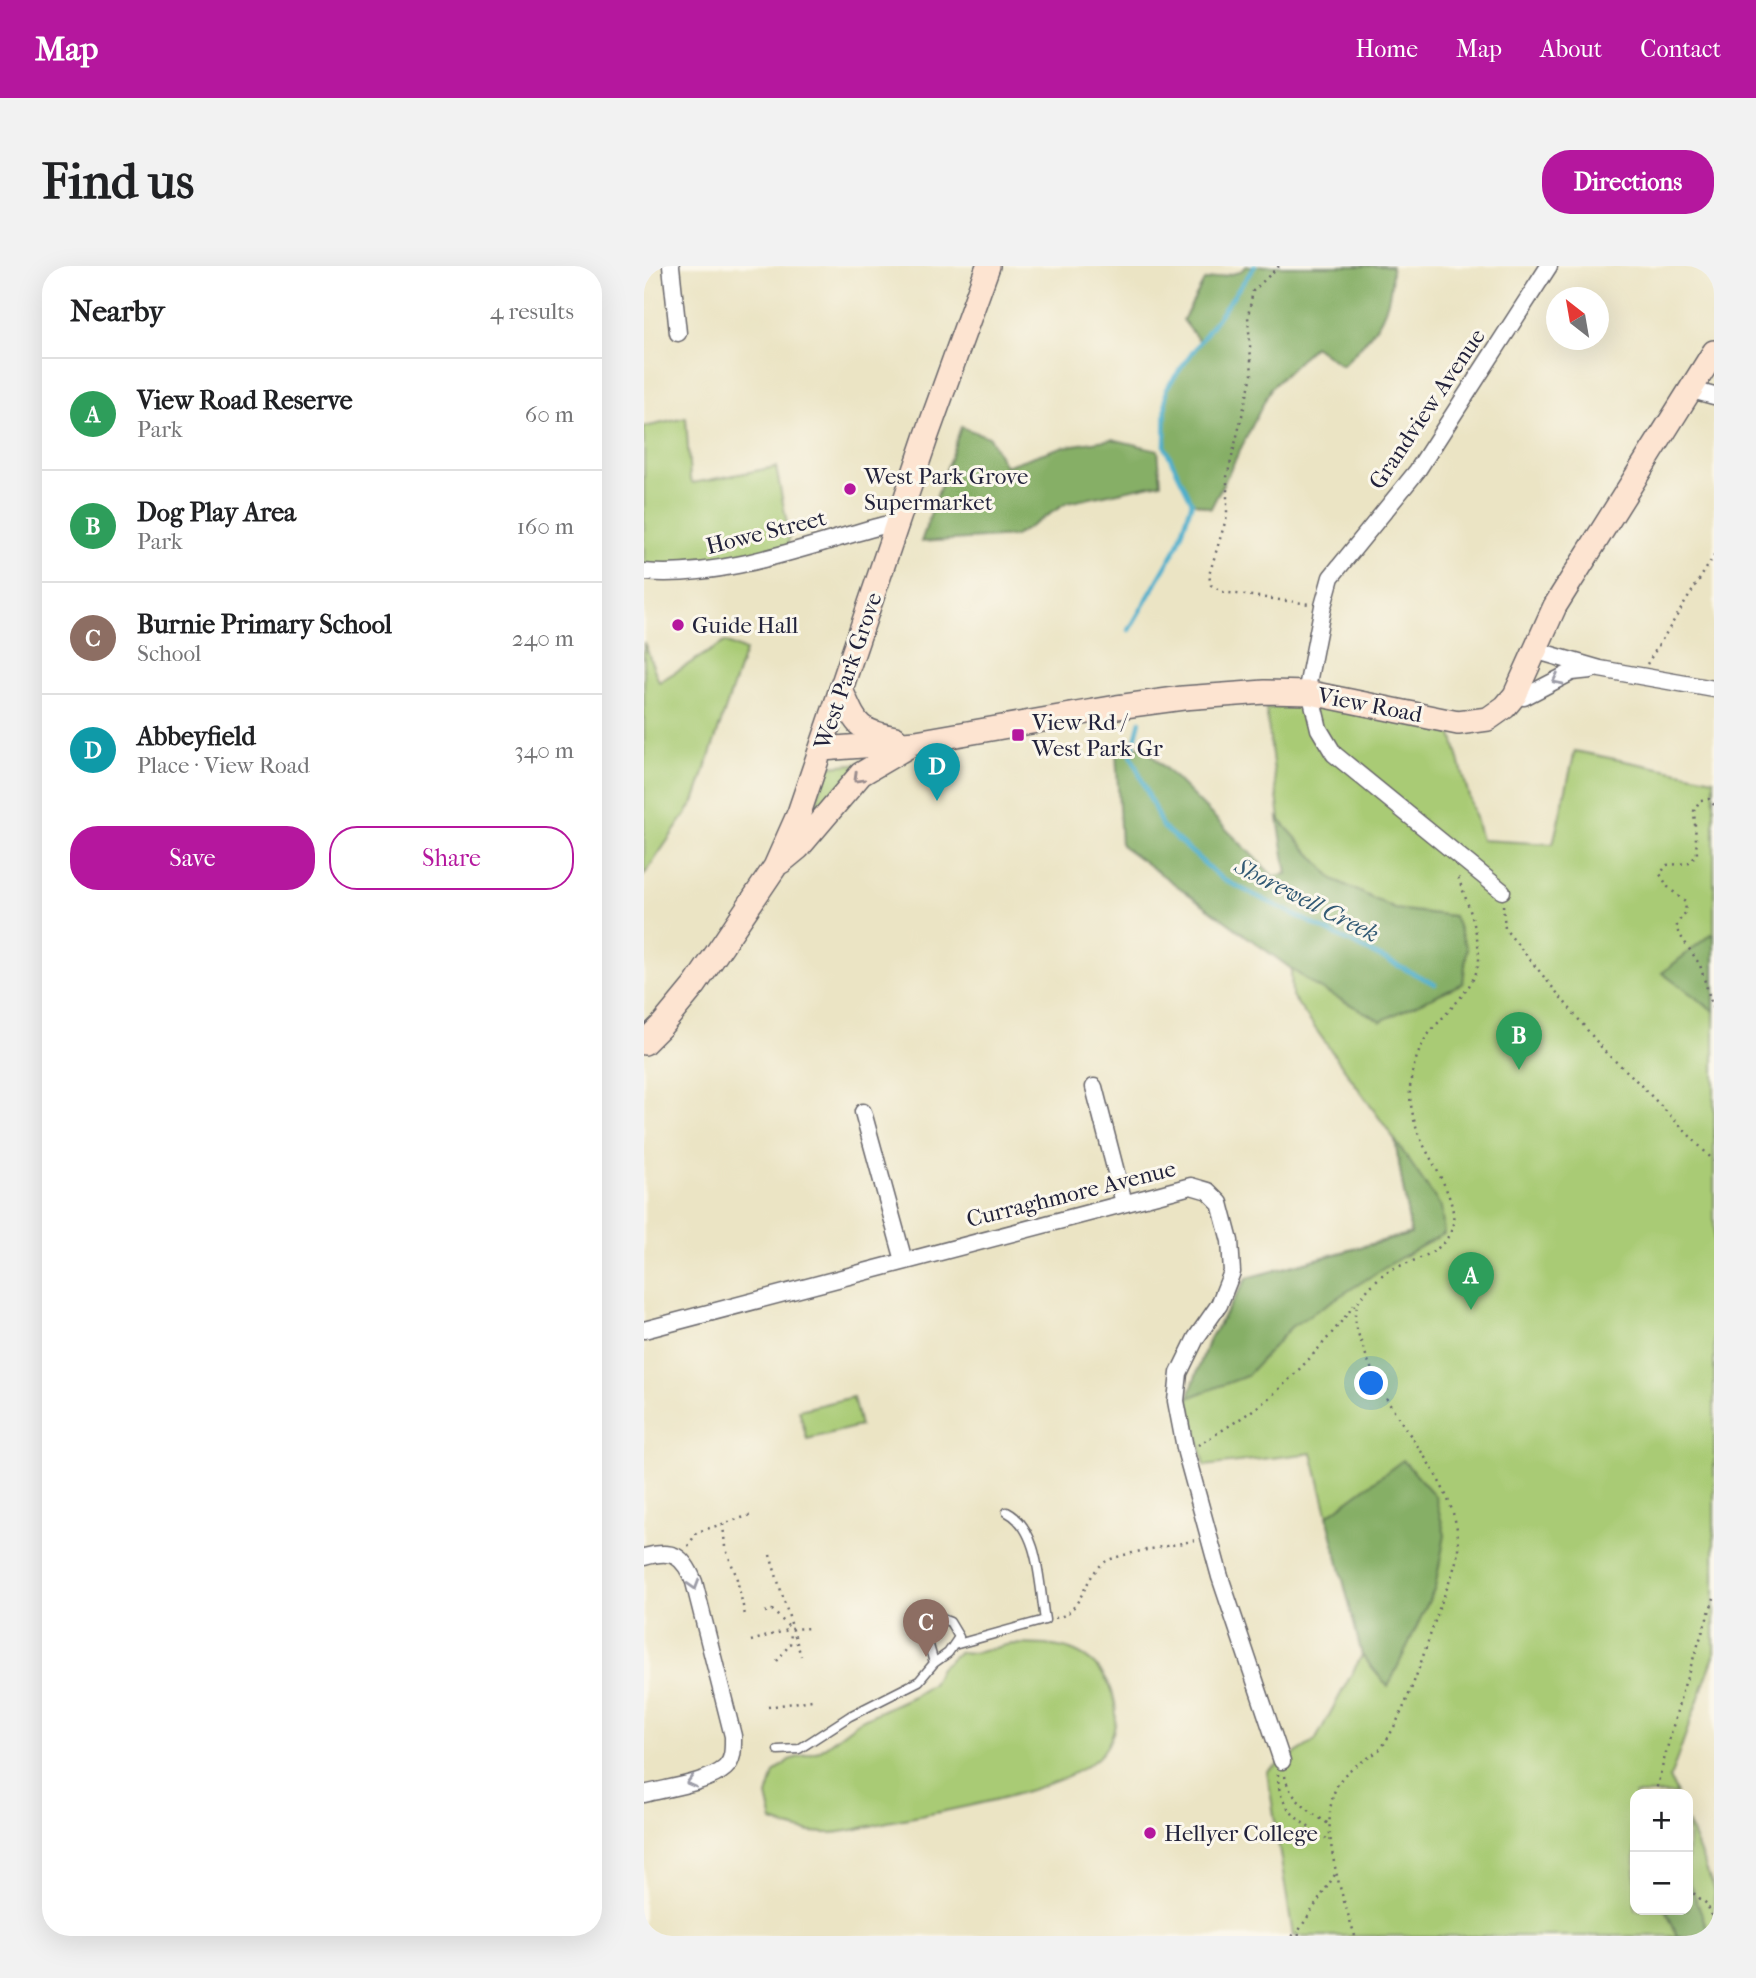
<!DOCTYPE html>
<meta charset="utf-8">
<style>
body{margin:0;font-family:"IM FELL French Canon",serif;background:#f2f2f2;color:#202124}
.controls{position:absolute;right:21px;bottom:21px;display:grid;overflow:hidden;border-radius:14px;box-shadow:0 7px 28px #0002}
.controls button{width:63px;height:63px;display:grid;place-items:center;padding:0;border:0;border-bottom:2px solid #e0e0e0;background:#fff;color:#202124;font:35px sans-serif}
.compass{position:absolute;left:902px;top:21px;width:63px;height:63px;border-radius:50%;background:#fff;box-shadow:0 7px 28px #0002;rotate:329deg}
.you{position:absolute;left:728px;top:1118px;width:24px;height:24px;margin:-18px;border:5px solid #fff;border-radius:50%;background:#1a73e8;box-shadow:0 0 0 10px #1a73e833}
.badge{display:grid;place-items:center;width:46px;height:46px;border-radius:50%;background:#b5179e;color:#fff;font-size:23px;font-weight:700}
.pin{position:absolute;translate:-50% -58px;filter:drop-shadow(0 2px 4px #0008)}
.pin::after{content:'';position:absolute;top:37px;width:24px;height:21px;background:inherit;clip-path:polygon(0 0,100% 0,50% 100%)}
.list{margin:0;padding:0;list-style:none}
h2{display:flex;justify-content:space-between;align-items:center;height:91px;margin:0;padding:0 28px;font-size:30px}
h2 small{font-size:23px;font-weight:400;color:#757577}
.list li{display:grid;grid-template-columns:46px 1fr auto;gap:21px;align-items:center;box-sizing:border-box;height:112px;padding:0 28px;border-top:2px solid #e0e0e0}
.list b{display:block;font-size:26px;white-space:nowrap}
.list p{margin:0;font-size:23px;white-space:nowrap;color:#757577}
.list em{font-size:23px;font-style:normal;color:#757577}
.actions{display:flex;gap:14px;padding:21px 28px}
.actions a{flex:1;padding:16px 0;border:2px solid #b5179e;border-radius:28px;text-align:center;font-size:24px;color:#b5179e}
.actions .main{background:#b5179e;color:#fff}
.map{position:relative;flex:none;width:1070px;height:1670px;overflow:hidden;border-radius:28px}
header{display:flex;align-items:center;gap:42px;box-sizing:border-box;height:98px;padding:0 35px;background:#b5179e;color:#fff}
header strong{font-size:33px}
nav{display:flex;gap:38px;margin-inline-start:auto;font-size:24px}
.intro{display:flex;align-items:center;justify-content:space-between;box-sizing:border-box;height:168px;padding:0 42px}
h1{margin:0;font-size:49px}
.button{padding:18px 32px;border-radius:28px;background:#b5179e;color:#fff;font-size:24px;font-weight:700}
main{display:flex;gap:42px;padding:0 42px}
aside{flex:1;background:#fff;border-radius:28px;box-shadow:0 7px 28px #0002}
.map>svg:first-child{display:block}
.green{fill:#a9cb74;stroke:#667658;stroke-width:2}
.forest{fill:#86af66;stroke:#546850;stroke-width:2}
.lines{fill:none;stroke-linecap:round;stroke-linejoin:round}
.stream{stroke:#4dafcc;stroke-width:4.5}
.lane-casing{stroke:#68666b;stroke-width:11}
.street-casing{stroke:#68666b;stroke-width:19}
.secondary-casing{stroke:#68666b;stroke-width:26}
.path{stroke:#68666b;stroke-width:2.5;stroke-dasharray:2 5;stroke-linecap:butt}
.lane{stroke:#fff;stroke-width:8}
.street{stroke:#fff;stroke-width:16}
.secondary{stroke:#fde4d1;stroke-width:23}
.oneway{stroke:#9c9ca7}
.oneway2{stroke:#9a8d8e}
.poi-dot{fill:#b5179e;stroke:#fbf7ec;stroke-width:2.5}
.labels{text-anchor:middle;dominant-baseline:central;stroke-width:6;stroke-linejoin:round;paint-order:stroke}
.street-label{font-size:23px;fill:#22223b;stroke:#fbf7ec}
.poi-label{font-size:23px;fill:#22223b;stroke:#fbf7ec;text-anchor:start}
.water-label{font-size:24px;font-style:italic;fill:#335a75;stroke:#fbf7ec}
</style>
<header>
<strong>Map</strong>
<nav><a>Home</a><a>Map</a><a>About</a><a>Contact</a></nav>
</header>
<div class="intro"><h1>Find us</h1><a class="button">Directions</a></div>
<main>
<aside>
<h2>Nearby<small>4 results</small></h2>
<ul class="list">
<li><span class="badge" style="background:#2e9e5b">A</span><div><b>View Road Reserve</b><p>Park</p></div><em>60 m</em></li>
<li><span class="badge" style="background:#2e9e5b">B</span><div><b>Dog Play Area</b><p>Park</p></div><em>160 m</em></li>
<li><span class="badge" style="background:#8d6e63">C</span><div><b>Burnie Primary School</b><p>School</p></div><em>240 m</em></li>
<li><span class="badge" style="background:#0f9aa8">D</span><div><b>Abbeyfield</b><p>Place · View Road</p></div><em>340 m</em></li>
</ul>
<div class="actions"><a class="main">Save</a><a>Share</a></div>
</aside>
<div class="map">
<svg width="1070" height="1670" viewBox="0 0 1070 1670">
<rect width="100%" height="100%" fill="#fbf7ec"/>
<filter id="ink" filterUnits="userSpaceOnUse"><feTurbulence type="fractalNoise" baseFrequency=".0143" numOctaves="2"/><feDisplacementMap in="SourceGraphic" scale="14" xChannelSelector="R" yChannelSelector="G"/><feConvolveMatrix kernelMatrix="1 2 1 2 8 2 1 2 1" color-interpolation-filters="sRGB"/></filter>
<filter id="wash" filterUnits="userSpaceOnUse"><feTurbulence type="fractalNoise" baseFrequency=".00686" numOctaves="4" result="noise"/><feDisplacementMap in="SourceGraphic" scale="28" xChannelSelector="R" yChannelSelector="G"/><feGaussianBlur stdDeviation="1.57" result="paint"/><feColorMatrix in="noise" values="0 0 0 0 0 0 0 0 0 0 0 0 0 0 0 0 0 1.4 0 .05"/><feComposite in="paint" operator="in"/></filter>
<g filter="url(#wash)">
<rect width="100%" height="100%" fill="#ebe4c4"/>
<path class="green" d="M42 152 46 213 49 217 132 201 145 268 144 285 0 306V161Z
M0 376 15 416 81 376 101 385 50 536 0 609Z
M668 438 695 441 808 468 837 574 909 578 931 485 1070 513V1390L1026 1512 1033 1528H991V1644H1044V1556L1070 1623V1670H649L623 1505 671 1475 718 1389 668 1187 561 1200 544 1132 564 1076 603 1012 767 967 751 874 648 730 643 609 622 442Z
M221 497 163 561 185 500Z
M209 1131 216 1160 163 1173 155 1144Z
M366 1378C386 1379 410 1377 429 1385 470 1401 485 1452 459 1486 430 1524 296 1546 249 1555 228 1559 206 1566 186 1567 166 1568 147 1563 129 1556L123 1530 130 1507 145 1494 175 1485 215 1455 269 1430 288 1418 296 1402 315 1386 331 1387Z"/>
<path class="forest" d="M603 0H748C748 50 731 66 698 100L670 80 627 122 567 242 548 236 521 181 522 123 556 76 539 54 560 15 595 6Z
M317 161 345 171 361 200 417 181 468 173 514 184 517 217 423 237 371 270 277 276Z
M499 480 629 610 643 608 634 552 689 613 751 643 810 650 823 683 819 717 737 755 671 720 477 579 472 485Z
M1067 668 1070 670V745L1018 707Z
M751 874 797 941 800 968 756 992 647 1061 603 1110 544 1132 564 1076 603 1012 767 968Z
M759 1194 791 1230 801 1269 791 1322 744 1421 718 1389 683 1250Z
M1044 1613 1066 1670H1033L1022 1644H1044Z"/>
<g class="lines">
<path class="stream" d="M485 364 534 279 548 236 521 181 522 123 611 0
M496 455 487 489 518 560 578 613 791 718"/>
</g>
</g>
<g filter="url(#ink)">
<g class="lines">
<defs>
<path id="lane" d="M310 1379 401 1354C395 1320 396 1263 363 1246
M134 1484 155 1483 206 1450 275 1415 290 1397 279 1358 298 1353 306 1356 315 1371 304 1387 290 1397"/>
<path id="street" d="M27 0 34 67
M1047 121 1055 126 1070 130
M0 306C79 313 165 279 240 259L253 260
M890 384 956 403 1070 423
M871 429 880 431 928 406 947 404
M858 625 690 488 675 463 664 417 679 340 687 311 773 205 905 0
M450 821 480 937
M219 846 260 995
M0 1064 547 920 564 925 576 937 586 975 588 1006 575 1039 552 1072 535 1107 532 1135 542 1187 576 1311 638 1495
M0 1291C29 1283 39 1289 50 1316L89 1470C89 1481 90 1494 81 1502 64 1517 22 1522 0 1528"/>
<path id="secondary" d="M198 426C213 460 213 464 251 472
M178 483 272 476 473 441 539 432 621 426 667 427 814 457 844 453 861 441 871 429 911 340 1070 86
M137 596 154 582 217 508 263 481
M0 777 18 759 51 719 79 678 131 601 155 547 283 169 344 0"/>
</defs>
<use href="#lane" class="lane-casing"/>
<use href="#street" class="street-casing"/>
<use href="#secondary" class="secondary-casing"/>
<path class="path" d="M635 0 609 25 604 50 608 109 583 211V250L565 309 567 319 579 326 665 338
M1003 398 1070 290
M1070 539 1065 533 1056 534 1050 545 1053 588 1046 597 1023 599 1016 608 1024 621 1041 636 1042 646 1034 656 1032 663 1056 699 1070 746
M859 639 861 663 962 787 986 808 1070 895
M554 1179C582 1162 611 1145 635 1123 664 1096 690 1066 714 1034
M79 1258 81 1281 92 1309 101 1349
M44 1280 53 1266 110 1248
M126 1289 157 1390
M121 1346 128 1344 145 1361
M411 1352C439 1348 439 1310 461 1296 475 1287 533 1279 552 1274
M107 1375 147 1363 166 1362
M133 1395 146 1378 147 1367
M124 1441 168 1434
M634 1508C633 1544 659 1558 686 1575
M641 1510C645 1533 668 1547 686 1559
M1011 1528 1038 1426 1070 1332
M1044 1623 1063 1638 1070 1656
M648 1670 654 1666
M655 1670 654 1666 692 1607
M711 1670C698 1629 669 1549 698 1512 709 1497 732 1491 740 1478 765 1439 778 1392 793 1349 799 1330 809 1310 813 1291 823 1238 769 1177 743 1134 734 1118 726 1101 720 1084 716 1073 711 1061 711 1049 712 1038 718 1030 725 1022 730 1017 736 1010 742 1006 765 994 796 991 807 965 819 936 782 891 773 864 769 852 765 833 766 822 767 806 773 788 780 775 795 750 836 722 835 690 834 661 822 634 813 608"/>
<use href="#lane" class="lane"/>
<use href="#street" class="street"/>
<use href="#secondary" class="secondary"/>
</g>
<defs><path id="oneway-chevron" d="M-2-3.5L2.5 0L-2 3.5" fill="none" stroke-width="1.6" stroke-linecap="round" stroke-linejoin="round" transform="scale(1.75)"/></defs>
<g class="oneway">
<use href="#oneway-chevron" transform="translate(913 414) rotate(153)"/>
<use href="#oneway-chevron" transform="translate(50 1319) rotate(73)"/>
<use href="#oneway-chevron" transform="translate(47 1516) rotate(165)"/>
</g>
<use class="oneway2" href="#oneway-chevron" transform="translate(214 512) rotate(136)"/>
</g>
<g class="poi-dot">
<circle cx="206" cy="223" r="7"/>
<circle cx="34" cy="359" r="7"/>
<rect x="367" y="462" width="14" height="14" rx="3.5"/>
<circle cx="506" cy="1567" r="7"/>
</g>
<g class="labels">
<g class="street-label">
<text transform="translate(783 143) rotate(-56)">Grandview Avenue</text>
<text transform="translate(122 266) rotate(-14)">Howe Street</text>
<text transform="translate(204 405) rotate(-71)">West Park Grove</text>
<text transform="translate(726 439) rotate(11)">View Road</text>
<text transform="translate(427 928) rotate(-14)">Curraghmore Avenue</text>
</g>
<g class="poi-label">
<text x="220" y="210">West Park Grove<tspan x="220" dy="26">Supermarket</tspan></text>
<text x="48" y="359">Guide Hall</text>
<text x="388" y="456">View Rd /<tspan x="388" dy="26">West Park Gr</tspan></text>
<text x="520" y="1567">Hellyer College</text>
</g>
<g class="water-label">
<text transform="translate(663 634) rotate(27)">Shorewell Creek</text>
</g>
</g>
</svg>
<div class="controls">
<button>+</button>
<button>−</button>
</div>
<svg class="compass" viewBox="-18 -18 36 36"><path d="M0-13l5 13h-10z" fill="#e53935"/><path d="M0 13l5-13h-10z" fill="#757577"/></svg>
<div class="you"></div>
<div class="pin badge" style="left:827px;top:1044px;background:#2e9e5b">A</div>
<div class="pin badge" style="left:875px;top:804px;background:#2e9e5b">B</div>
<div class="pin badge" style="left:282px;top:1391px;background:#8d6e63">C</div>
<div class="pin badge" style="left:293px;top:535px;background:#0f9aa8">D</div>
</div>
</main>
